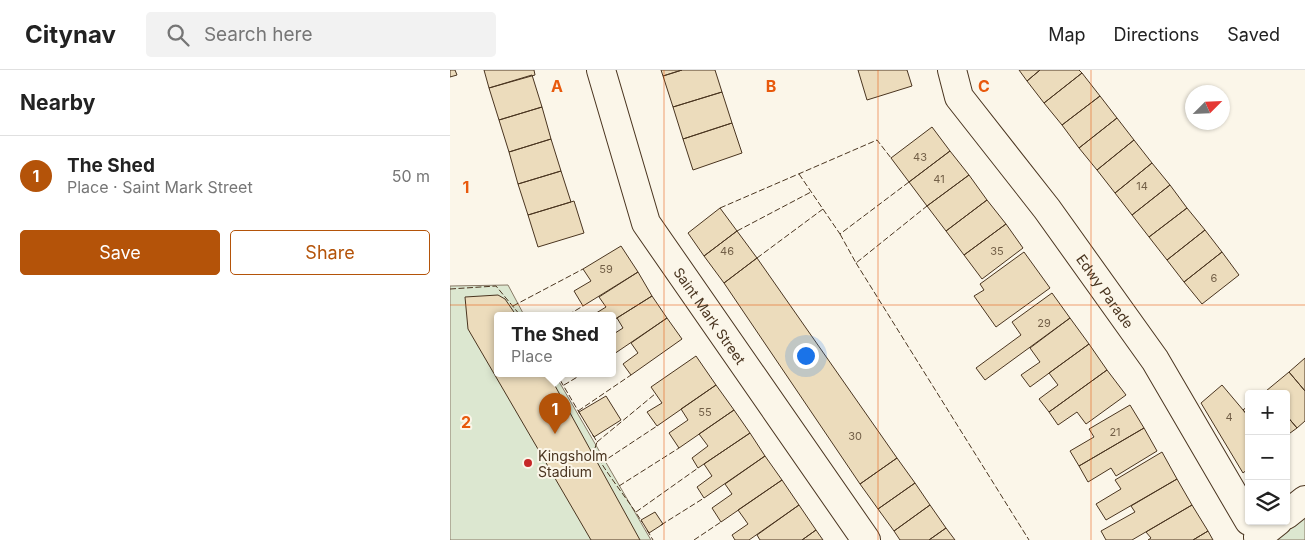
<!DOCTYPE html>
<meta charset="utf-8">
<style>
body{margin:0;font-family:Inter,sans-serif;background:#f2f2f2;color:#222}
.controls{position:absolute;right:15px;bottom:15px;display:grid;overflow:hidden;border-radius:5px;box-shadow:0 1px 4px #0004}
.controls button{width:45px;height:45px;display:grid;place-items:center;padding:0;border:0;border-bottom:1px solid #e0e0e0;background:#fff;color:#222;font:25px sans-serif}
.compass{position:absolute;left:735px;top:15px;width:45px;height:45px;border-radius:50%;background:#fff;box-shadow:0 1px 4px #0004;rotate:66deg}
.you{position:absolute;left:355px;top:285px;width:18px;height:18px;margin:-12px;border:4px solid #fff;border-radius:50%;background:#1a73e8;box-shadow:0 0 0 8px #1a73e833}
.badge{display:grid;place-items:center;width:32px;height:32px;border-radius:50%;background:#b45309;color:#fff;font-size:16px;font-weight:700}
.pin{position:absolute;translate:-50% -41px;filter:drop-shadow(0 1px 2px #0008)}
.pin::after{content:'';position:absolute;top:26px;width:18px;height:15px;background:inherit;clip-path:polygon(0 0,100% 0,50% 100%)}
.popup{position:absolute;left:44px;top:242px;width:122px;height:65px;box-sizing:border-box;display:grid;place-content:center;border-radius:5px;background:#fff;filter:drop-shadow(0 1px 4px #0005);font-size:16px;white-space:nowrap;color:#767676}
.popup b{font-size:19px;color:#222}
.popup::after{content:'';position:absolute;left:50%;top:100%;margin-left:-10px;border:10px solid transparent;border-top-color:#fff}
.list{margin:0;padding:0;list-style:none}
h2{display:flex;justify-content:space-between;align-items:center;height:65px;margin:0;padding:0 20px;font-size:21px}
h2 small{font-size:16px;font-weight:400;color:#767676}
.list li{display:grid;grid-template-columns:32px 1fr auto;gap:15px;align-items:center;box-sizing:border-box;height:80px;padding:0 20px;border-top:1px solid #e0e0e0}
.list b{display:block;font-size:19px;white-space:nowrap}
.list p{margin:0;font-size:16px;white-space:nowrap;color:#767676}
.list em{font-size:16px;font-style:normal;color:#767676}
.actions{display:flex;gap:10px;padding:15px 20px}
.actions a{flex:1;padding:11px 0;border:1px solid #b45309;border-radius:5px;text-align:center;font-size:18px;color:#b45309}
.actions .main{background:#b45309;color:#fff}
.icon{flex:none;width:28px;height:28px;fill:none;stroke:currentColor;stroke-width:2;stroke-linecap:round;stroke-linejoin:round}
.map{position:relative;flex:none;width:855px;height:470px;overflow:hidden}
header{display:flex;align-items:center;gap:30px;box-sizing:border-box;height:70px;padding:0 25px;background:#fff;border-bottom:1px solid #e0e0e0}
header strong{font-size:24px}
nav{display:flex;gap:28px;margin-inline-start:auto;font-size:18px}
.search{width:350px;height:45px;background:#f2f2f2;display:flex;align-items:center;gap:12px;box-sizing:border-box;padding:0 18px;border-radius:5px;color:#767676;font-size:19px}
main{display:flex}
aside{flex:1;background:#fff}
.map>svg:first-child{display:block}
.green{fill:#dce7d0;stroke:#887966}
.building{fill:#ecdcbc;stroke:#4a3520}
.lines{fill:none;stroke-linecap:round;stroke-linejoin:round}
.street-casing{stroke:#4a3520;stroke-width:30}
.street{stroke:#fbf6e9;stroke-width:28}
.fence{stroke:#4a3520;stroke-width:1;stroke-dasharray:6 2.5;stroke-linecap:butt}
.grid{fill:none;stroke:#e8590c;stroke-width:1;stroke-opacity:0.55}
.poi-dot{fill:#c62828;stroke:#fbf6e9;stroke-width:2}
.labels{text-anchor:middle;dominant-baseline:central;stroke-width:4;stroke-linejoin:round;paint-order:stroke}
.number-label{font-size:11px;fill:#725f47}
.street-label{font-size:14px;fill:#4a3520;stroke:#fbf6e9}
.poi-label{font-size:14px;fill:#4a3520;stroke:#fbf6e9;text-anchor:start}
.grid-label{font-size:16px;text-anchor:middle;font-weight:bold;fill:#e8590c;stroke:#fbf6e9;stroke-width:4;stroke-linejoin:round;paint-order:stroke}
</style>
<header>
<strong>Citynav</strong>
<div class="search"><svg class="icon" aria-label="search" viewBox="0 0 24 24"><circle cx="10" cy="10" r="6"/><path d="M15 15l6 6"/></svg>Search here</div>
<nav><a>Map</a><a>Directions</a><a>Saved</a></nav>
</header>
<main>
<aside>
<h2>Nearby<small></small></h2>
<ul class="list">
<li><span class="badge">1</span><div><b>The Shed</b><p>Place · Saint Mark Street</p></div><em>50 m</em></li>
</ul>
<div class="actions"><a class="main">Save</a><a>Share</a></div>
</aside>
<div class="map">
<svg width="855" height="470" viewBox="0 0 855 470">
<rect width="100%" height="100%" fill="#fbf6e9"/>
<path class="green" d="M58 215 74 245H48V303H104L201 470H0V216Z
M855 430V470H810Z"/>
<path class="building" d="M0 0H5L7 5 0 7Z
M34 0H84L85 5 39 18Z
M211 0H232L213 6Z
M232 0H265L272 22 223 37 213 6Z
M408 0H457L462 16 417 30Z
M569 0H590L577 11Z
M590 0H629L632 3 594 33 577 11Z
M632 3 650 26 612 55 594 33Z
M82 5 92 37 49 50 39 18Z
M272 22 282 53 233 69 223 37Z
M650 26 667 48 629 78 612 55Z
M92 37 101 69 59 82 49 50Z
M667 48 684 70 647 100 629 78Z
M282 53 292 83 243 100 233 69Z
M482 57 500 81 459 112 441 88Z
M101 69 111 101 68 114 59 82Z
M684 70 702 93 665 123 647 100Z
M500 81 519 105 477 136 459 112Z
M702 93 720 115 682 145 665 123Z
M111 101 121 132 78 145 68 114Z
M519 105 537 130 496 161 477 136Z
M720 115 737 138 699 167 682 145Z
M537 130 556 154 514 185 496 161Z
M124 131 134 163 88 177 78 145Z
M270 138 287 161 254 186 238 163Z
M737 138 755 160 717 190 699 167Z
M556 154 573 178 532 209 514 185Z
M755 160 772 182 734 212 717 190Z
M287 161 307 188 274 213 254 186Z
M171 176 188 202 133 236 124 221 141 211 133 199Z
M574 182 600 218 546 257 524 226 534 220 530 214Z
M772 182 789 205 752 234 734 212Z
M307 188 447 388 410 414 274 213Z
M188 202 202 226 162 251V245H143L156 237 149 227Z
M602 223 620 248 535 310 526 298 571 265 562 252Z
M48 225 55 229 66 245H48V303H98L190 470H141L18 259 15 227Z
M202 226 217 248 164 284 162 265 173 258 167 248Z
M217 248 232 269 181 305 173 294 188 283 181 273Z
M620 248 639 274 580 317 571 305 590 292 580 278Z
M639 274 657 300 599 342 589 329 608 315 599 303Z
M246 286 266 315 207 356 197 342 212 333 201 317Z
M855 288V321L839 302Z
M657 300 676 325 636 354 627 342 608 355 599 342Z
M839 302 855 321V351L847 358 836 345V324H819L816 321Z
M266 315 284 340 229 378 219 363 238 350 231 339Z
M772 315 799 347V398L793 403 751 333Z
M156 326 171 350 144 367 129 342Z
M680 335 694 358 629 396 620 381 644 367 639 359Z
M799 335V347L793 340Z
M284 340 300 363 248 398 242 388 258 376 249 364Z
M836 345 847 358 836 366Z
M694 358 707 381 666 406 661 398 638 412 629 396Z
M300 363 315 386 254 428 247 417 262 406 254 394Z
M712 382 727 409 656 450 646 434 671 419 665 410Z
M315 386 332 410 271 452 262 438 282 424 275 414Z
M447 388 465 413 428 439 410 414Z
M727 409 742 435 682 470H656L651 461 685 442 681 436Z
M332 410 349 435 299 470H285L282 465 298 454 288 440Z
M465 413 480 435 444 461 428 439Z
M349 435 366 460 352 470H310L307 465Z
M480 435 496 458 479 470H450L444 461Z
M742 435 758 461 743 470H698L701 468 696 462Z
M205 442 213 454 199 463 191 450Z
M496 458 505 470H479Z
M366 460 373 470H352Z
M758 461 763 470H743Z"/>
<g class="lines">
<defs>
<g id="street">
<path id="s1" d="M151 0 196 153 416 470"/>
<path id="s2" d="M502 0 509 27 597 139 705 290 799 451"/>
<path d="M836 445 855 430"/>
<path d="M808 467 828 451"/>
</g>
</defs>
<use href="#street" class="street-casing"/>
<use href="#street" class="street"/>
<path class="fence" d="M349 104 390 164 459 112
M270 138 427 70 441 88
M287 161 361 122
M390 164 406 193 477 136
M307 188 373 139
M406 193 579 470
M0 219 46 216 70 245
M63 236 133 199
M118 245 133 236
M106 303 130 344
M114 315 134 303
M128 341 181 305
M143 365 147 372 144 381C158 406 177 428 192 452
M147 372 205 324
M151 393 207 356
M169 416 229 378
M186 442 248 398
M211 455 254 428
M197 460 203 470
M244 470 271 452"/>
</g>
<path class="grid" d="M214 0V470M428 0V470M641 0V470M0 235H855"/>
<circle class="poi-dot" cx="78" cy="393" r="5"/>
<g class="labels">
<g class="number-label">
<text x="470" y="87">43</text>
<text x="489" y="109">41</text>
<text x="692" y="116">14</text>
<text x="277" y="181">46</text>
<text x="547" y="181">35</text>
<text x="156" y="199">59</text>
<text x="764" y="208">6</text>
<text x="594" y="253">29</text>
<text x="255" y="342">55</text>
<text x="779" y="347">4</text>
<text x="665" y="362">21</text>
<text x="405" y="366">30</text>
</g>
<g class="street-label">
<text stroke="none"><textPath href="#s2" startOffset="271">Edwy Parade</textPath></text>
<text stroke="none"><textPath href="#s1" startOffset="272">Saint Mark Street</textPath></text>
</g>
<g class="poi-label">
<text x="88" y="385">Kingsholm<tspan x="88" dy="16">Stadium</tspan></text>
</g>
</g>
<g class="grid-label">
<text x="107" y="22">A</text>
<text x="321" y="22">B</text>
<text x="534" y="22">C</text>
<text x="16" y="123">1</text>
<text x="16" y="358">2</text>
</g>
</svg>
<div class="controls">
<button>+</button>
<button>−</button>
<button><svg class="icon" aria-label="layers" viewBox="0 0 24 24"><path d="M12 4l9 5-9 5-9-5zM3 14l9 5 9-5"/></svg></button>
</div>
<svg class="compass" viewBox="-18 -18 36 36"><path d="M0-13l5 13h-10z" fill="#e53935"/><path d="M0 13l5-13h-10z" fill="#767676"/></svg>
<div class="you"></div>
<div class="pin badge" style="left:105px;top:364px">1</div>
<div class="popup"><b>The Shed</b>Place</div>
</div>
</main>
